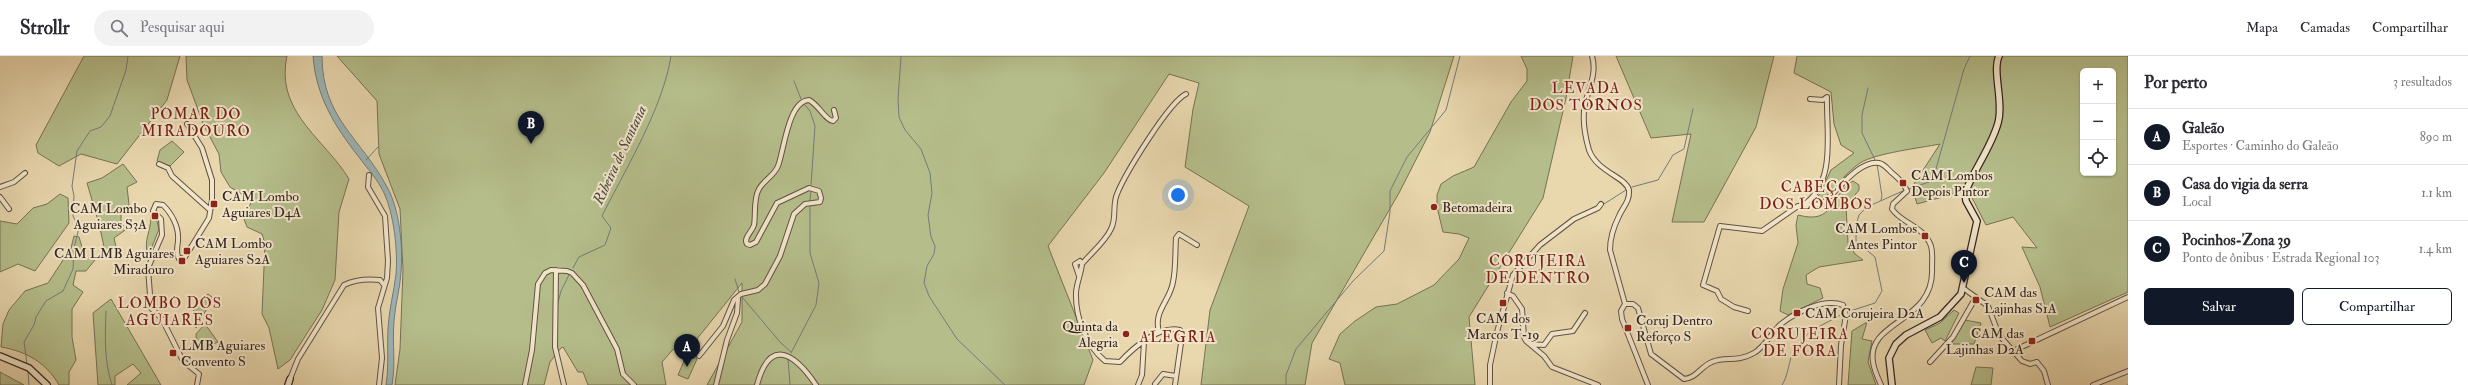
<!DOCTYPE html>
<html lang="pt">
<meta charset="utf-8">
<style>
body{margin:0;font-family:"IM FELL Double Pica",serif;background:#f2f2f3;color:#2b2b33}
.controls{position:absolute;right:12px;top:12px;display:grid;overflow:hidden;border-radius:6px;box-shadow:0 1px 3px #0004}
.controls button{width:36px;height:36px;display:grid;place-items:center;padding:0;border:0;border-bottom:1px solid #e1e1e2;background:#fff;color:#2b2b33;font:20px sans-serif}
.you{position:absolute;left:1178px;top:139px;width:14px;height:14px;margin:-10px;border:3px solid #fff;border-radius:50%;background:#1a73e8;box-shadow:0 0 0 6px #1a73e833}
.badge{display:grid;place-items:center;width:26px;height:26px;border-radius:50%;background:#111827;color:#fff;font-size:13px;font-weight:700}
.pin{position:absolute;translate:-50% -33px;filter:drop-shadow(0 1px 2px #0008)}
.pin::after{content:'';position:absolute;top:21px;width:14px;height:12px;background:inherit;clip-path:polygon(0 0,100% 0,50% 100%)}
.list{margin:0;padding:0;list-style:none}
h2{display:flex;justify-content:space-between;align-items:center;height:52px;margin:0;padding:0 16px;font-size:17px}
h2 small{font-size:13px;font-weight:400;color:#7c7c81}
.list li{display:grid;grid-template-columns:26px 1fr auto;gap:12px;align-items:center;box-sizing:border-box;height:56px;padding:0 16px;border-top:1px solid #e1e1e2}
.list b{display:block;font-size:15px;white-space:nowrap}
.list p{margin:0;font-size:13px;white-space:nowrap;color:#7c7c81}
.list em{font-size:13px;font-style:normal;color:#7c7c81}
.actions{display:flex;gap:8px;padding:12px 16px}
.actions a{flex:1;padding:9px 0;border:1px solid #111827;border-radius:6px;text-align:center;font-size:14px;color:#111827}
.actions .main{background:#111827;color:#fff}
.icon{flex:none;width:22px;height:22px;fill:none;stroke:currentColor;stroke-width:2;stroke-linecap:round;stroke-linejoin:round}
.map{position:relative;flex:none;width:2128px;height:329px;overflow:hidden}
header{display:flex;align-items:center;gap:24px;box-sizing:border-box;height:56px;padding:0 20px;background:#fff;border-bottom:1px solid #e1e1e2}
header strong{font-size:19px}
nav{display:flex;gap:22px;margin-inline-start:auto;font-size:14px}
.search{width:280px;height:36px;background:#f2f2f3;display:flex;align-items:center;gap:10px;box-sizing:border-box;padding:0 14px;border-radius:22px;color:#7c7c81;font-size:15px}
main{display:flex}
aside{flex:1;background:#fff}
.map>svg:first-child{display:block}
.green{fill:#b5be8b;stroke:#757255;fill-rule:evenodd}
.water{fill:#9db6b7;stroke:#737c7a}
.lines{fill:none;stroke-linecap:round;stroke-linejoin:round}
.stream{stroke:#737c7a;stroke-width:1}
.street-casing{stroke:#625243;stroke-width:6}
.secondary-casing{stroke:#35251f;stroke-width:8}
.street{stroke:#f1e5ca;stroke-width:4}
.secondary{stroke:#f1e5ca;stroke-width:5.5}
.poi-dot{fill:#8f2418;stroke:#f1e5ca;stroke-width:1.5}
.labels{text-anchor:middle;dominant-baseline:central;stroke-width:4;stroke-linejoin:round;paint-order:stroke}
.poi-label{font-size:14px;fill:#35251f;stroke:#f1e5ca;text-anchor:start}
.neighbourhood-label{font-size:15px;letter-spacing:1px;fill:#7a1f14;stroke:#f1e5ca}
.water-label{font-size:15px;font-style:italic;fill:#4f4945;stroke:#f1e5ca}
</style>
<header>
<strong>Strollr</strong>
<div class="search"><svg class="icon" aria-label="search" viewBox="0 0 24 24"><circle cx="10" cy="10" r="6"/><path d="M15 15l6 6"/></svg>Pesquisar aqui</div>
<nav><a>Mapa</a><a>Camadas</a><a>Compartilhar</a></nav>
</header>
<main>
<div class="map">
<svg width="2128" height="329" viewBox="0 0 2128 329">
<rect width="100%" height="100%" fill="#e9d7ae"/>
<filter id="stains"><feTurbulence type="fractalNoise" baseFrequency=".005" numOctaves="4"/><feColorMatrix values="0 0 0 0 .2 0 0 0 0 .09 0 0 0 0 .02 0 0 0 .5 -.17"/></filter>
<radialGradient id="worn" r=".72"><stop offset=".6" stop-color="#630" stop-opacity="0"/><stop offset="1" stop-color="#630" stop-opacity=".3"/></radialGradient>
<path class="green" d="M84 0H180L167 44 117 108 81 98 59 110 38 97 36 89Z
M186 0H287C275 56 324 82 349 123L339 156 335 224 322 254 290 304 278 313 269 272 262 258 265 188 262 178 247 171 244 163 252 144 230 131 221 116 219 98 204 70 187 24Z
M337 0H1454L1430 76 1399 137 1312 287 1305 329H1201L1210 254 1249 150 1185 111 1193 53 1199 27 1169 18 1104 117 1048 190 1093 304 1084 329H707L742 266V227L696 284 685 280 662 306 666 329H588L583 316H578L563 291 561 292 550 306 544 329H395L400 293 403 214 400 153 379 98 377 45Z
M1521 0H1573L1566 42 1543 142 1469 261 1475 329H1345L1340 307 1329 303 1340 278 1355 265 1376 251 1397 248 1434 229 1459 203 1469 182 1459 178 1443 176 1437 151V139L1441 128 1453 120 1474 111 1511 46 1527 25V13Z
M1616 0H1774L1756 71 1704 166H1672L1691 78 1651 82Z
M1797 0H2128V236L2050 271 2040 231 2022 191 2037 192 2013 161 1986 169 1968 134 1917 148 1912 131 1940 88C1920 92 1876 97 1860 107 1843 119 1833 135 1818 148L1815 147 1831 114 1854 97 1841 89 1834 68 1831 36 1794 17ZM2083 15H2113V117H2083Z
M172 85 184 96 170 110 157 105 160 94Z
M123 108 137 126 127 131 130 157 121 158V168L128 172 114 182 116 191 105 195 99 168 87 127 102 122Z
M1853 125 1859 129V134L1846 150 1848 187 1855 198 1863 204 1819 211 1806 219 1807 228 1820 232 1823 242 1788 259 1780 255 1783 233 1798 187 1796 169 1798 159C1835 169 1829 140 1853 125Z
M60 138 68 142 69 167 35 215 18 208 0 216V165L17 168 33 152 47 148Z
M151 159 156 161 159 173 148 201C143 182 151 178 151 159Z
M74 180 79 181 85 201 95 204 86 215H76L73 229 83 236 72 253V281L76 304 69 316V329H59C46 306 25 295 1 291L3 268 9 254 25 235 48 227 71 192Z
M208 238 213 242 196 272 193 250Z
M111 243 161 329H127L141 317 133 308 115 320V329H98L93 257Z
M1954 254 1959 257 1945 285 1941 282 1932 287 1925 274 1940 267Z
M1965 264 1981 267 1974 288H1951Z
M1867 266 1862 283 1872 285 1868 306 1876 329H1848L1852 275Z
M205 268 218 286 197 295 196 278Z
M687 298 697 303 688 323 678 319Z
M1976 311 1993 312 1991 329H1971Z
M0 316 24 329H0Z"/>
<path class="water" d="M313 0H322C322 62 361 82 387 131 400 154 403 191 401 217 400 233 395 249 394 265 392 287 396 308 392 329H386C389 310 387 291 388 272 389 253 394 236 396 218 398 195 394 158 384 137 378 124 367 112 358 100 334 69 316 40 313 0Z"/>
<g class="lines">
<path class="stream" d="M901 0 898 43 899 61 905 74 921 93 930 117 932 137 928 159 931 181 935 190 934 198 927 210 924 227 929 240 957 283 1005 329
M794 25 801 43
M1868 32 1862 59V77L1876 106
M804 48 810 55 815 70 811 129
M366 104 378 91
M1877 108 1882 140 1881 144
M1632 131 1658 124 1673 99 1684 93 1693 53
M1909 133 1929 126 1934 120 1964 13 1970 0
M810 144 811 135
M1604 148 1626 134
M1576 160 1595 151
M1515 209 1534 193
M573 212 579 201 605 189 611 172 602 160C626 112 663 52 671 0
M735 223 739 236
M742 241 780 286 791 296
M557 250 561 235 569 219
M106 255C105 280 104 305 112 329
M1847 256 1875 247 1882 235 1875 201 1856 185V169L1859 159 1867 151 1905 134
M791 297 816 249 819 227 810 197V150
M788 303 790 329
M27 308 24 286 34 269 36 261 46 245 63 235 73 213 74 192 78 176V170L73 160 74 140 72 130 77 95 90 75 101 71 110 60 126 14 128 0
M28 315 29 329
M1286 329V319L1296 293 1353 225 1384 195 1390 156V135L1407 101 1446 54 1460 0
M1782 329C1788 320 1788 309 1792 299 1803 274 1823 270 1844 257
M2127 329H2128"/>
<defs>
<path id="street" d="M1592 0C1597 17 1589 32 1585 48 1582 62 1585 80 1589 94 1597 116 1626 121 1629 134 1630 145 1623 151 1619 160 1614 170 1610 183 1610 194L1625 248
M187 68 202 92 212 124V144L209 162 185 201 179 203C175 196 178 190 178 184 179 171 172 158 163 149L156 148 153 155 161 163 162 179 148 212 151 252 162 263 183 305 199 318 197 329
M159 108 168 112 172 120 210 154
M369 119 368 131 385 160 388 205 387 222 378 252 382 302 379 329
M0 131 14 126 25 117
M0 141 9 153
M1803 149C1837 127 1826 75 1827 41L1823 44 1810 43
M1082 208C1091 197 1105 186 1111 173 1117 162 1112 149 1117 138 1125 118 1169 46 1186 38
M556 214 555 291 564 329
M1079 220 1075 208 1080 205 1082 208C1081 218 1077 226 1076 236 1075 261 1086 289 1105 305L1120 306C1133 292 1159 269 1180 274L1182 280 1175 329
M1963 232 1988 250 1999 279 2022 305 2030 308 2037 306 2044 315 2048 329
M1507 237 1513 240 1522 253 1524 281 1526 285 1544 300 1552 311 1598 329
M1748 255 1734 251 1721 243 1717 235 1703 229 1720 170 1762 175 1798 150 1822 148C1835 138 1859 103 1879 107 1884 108 1888 113 1891 116 1898 122 1904 127 1907 135L1893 148 1892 153C1901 167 1924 170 1931 190 1933 197 1932 205 1932 212 1935 267 1866 264 1873 306 1874 314 1878 322 1881 329
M1159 276C1153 255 1170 245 1173 226 1176 212 1175 196 1176 182L1179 178 1197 189
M1530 288 1544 289 1552 278 1573 275 1585 257
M2013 295 2128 241
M699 300 723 270 734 244 741 238 758 234 765 228 780 200 794 158 805 148 820 146 821 142 819 135 809 132 777 147 756 186 750 189 747 188C743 182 752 176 754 169 756 158 753 143 759 133 764 124 774 120 778 110 784 95 788 45 809 44 819 49 825 64 833 65L836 62 834 54
M1930 306 1953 281 1976 241
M290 323 298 303 344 229C354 224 369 223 380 224L384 229
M1155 328 1163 318 1176 320
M525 329 532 294 538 228 545 217 551 214 567 215 572 217 583 229 617 293 623 318 634 329
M716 329 727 284 737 257 738 243
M757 329C770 280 795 298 816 329
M1138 329 1142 319 1144 286
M1490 329V309L1497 276 1513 219 1540 189 1574 163 1598 152 1601 148
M1648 329 1622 263 1621 255 1625 248H1633L1638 252 1651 298 1684 323C1697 322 1701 310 1712 306 1726 300 1736 307 1754 297 1766 290 1771 277 1781 268 1796 256 1824 242 1843 249L1846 259 1841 289 1839 329
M2093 329 2128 315"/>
<path id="secondary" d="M0 300 29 312 47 329
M288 329 290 323
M1892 329 1889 302 1896 288 1906 279 1940 261 1961 238 1977 165 1966 145 1965 137C1974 113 1991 92 1998 67 2004 47 1992 15 1999 0"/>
</defs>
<use href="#street" class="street-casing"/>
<use href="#secondary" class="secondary-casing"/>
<use href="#street" class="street"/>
<use href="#secondary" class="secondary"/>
</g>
<g class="poi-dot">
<rect x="1899" y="123" width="8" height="8" rx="2"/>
<rect x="210" y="144" width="8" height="8" rx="2"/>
<circle cx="1434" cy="151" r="4"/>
<rect x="151" y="156" width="8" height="8" rx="2"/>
<rect x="1921" y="176" width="8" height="8" rx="2"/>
<rect x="183" y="191" width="8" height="8" rx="2"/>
<rect x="178" y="201" width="8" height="8" rx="2"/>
<rect x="1972" y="240" width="8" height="8" rx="2"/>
<rect x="1499" y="243" width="8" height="8" rx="2"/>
<rect x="1793" y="253" width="8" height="8" rx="2"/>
<rect x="1624" y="268" width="8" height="8" rx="2"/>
<circle cx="1126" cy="278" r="4"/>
<rect x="2028" y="281" width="8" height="8" rx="2"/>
<rect x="169" y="293" width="8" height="8" rx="2"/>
</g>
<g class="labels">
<g class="poi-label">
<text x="1911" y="119">CAM Lombos<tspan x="1911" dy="16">Depois Pintor</tspan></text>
<text x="222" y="140">CAM Lombo<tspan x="222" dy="16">Aguiares D4A</tspan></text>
<text x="1442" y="151">Betomadeira</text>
<text x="147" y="152" text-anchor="end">CAM Lombo<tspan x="147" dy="16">Aguiares S3A</tspan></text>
<text x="1917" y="172" text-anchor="end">CAM Lombos<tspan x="1917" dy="16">Antes Pintor</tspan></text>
<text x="195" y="187">CAM Lombo<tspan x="195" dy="16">Aguiares S2A</tspan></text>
<text x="174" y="197" text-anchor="end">CAM LMB Aguiares<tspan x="174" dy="16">Miradouro</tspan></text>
<text x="1984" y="236">CAM das<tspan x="1984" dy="16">Lajinhas S1A</tspan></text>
<text x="1805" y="257">CAM Corujeira D2A</text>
<text x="1503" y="262" text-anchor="middle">CAM dos<tspan x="1503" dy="16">Marcos T-19</tspan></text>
<text x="1636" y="264">Coruj Dentro<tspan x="1636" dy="16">Reforço S</tspan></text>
<text x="1118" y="270" text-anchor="end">Quinta da<tspan x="1118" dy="16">Alegria</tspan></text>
<text x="2024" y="277" text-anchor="end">CAM das<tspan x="2024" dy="16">Lajinhas D2A</tspan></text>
<text x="181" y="289">LMB Aguiares<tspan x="181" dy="16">Convento S</tspan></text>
</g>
<g class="neighbourhood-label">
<text x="1586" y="32">LEVADA<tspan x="1586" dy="17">DOS TORNOS</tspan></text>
<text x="196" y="58">POMAR DO<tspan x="196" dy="17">MIRADOURO</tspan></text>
<text x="1816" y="131">CABEÇO<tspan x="1816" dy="17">DOS LOMBOS</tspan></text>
<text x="1538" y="205">CORUJEIRA<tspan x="1538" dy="17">DE DENTRO</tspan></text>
<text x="170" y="247">LOMBO DOS<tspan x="170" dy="17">AGUIARES</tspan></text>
<text x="1800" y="278">CORUJEIRA<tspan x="1800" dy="17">DE FORA</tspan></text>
<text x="1178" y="281">ALEGRIA</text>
</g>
<g class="water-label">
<text transform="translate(620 99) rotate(-65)">Ribeira de Santana</text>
</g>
</g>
<rect width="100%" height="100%" filter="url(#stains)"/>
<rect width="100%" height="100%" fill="url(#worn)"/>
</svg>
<div class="controls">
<button>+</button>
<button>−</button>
<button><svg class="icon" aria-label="locate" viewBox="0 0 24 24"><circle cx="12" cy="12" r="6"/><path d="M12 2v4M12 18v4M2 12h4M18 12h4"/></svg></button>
</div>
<div class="you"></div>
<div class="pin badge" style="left:687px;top:311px">A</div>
<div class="pin badge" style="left:531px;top:88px">B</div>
<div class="pin badge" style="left:1964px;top:227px">C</div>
</div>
<aside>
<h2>Por perto<small>3 resultados</small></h2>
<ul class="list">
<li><span class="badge">A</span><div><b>Galeão</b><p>Esportes · Caminho do Galeão</p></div><em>890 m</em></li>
<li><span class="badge">B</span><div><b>Casa do vigia da serra</b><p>Local</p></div><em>1.1 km</em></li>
<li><span class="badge">C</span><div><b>Pocinhos-Zona 39</b><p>Ponto de ônibus · Estrada Regional 103</p></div><em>1.4 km</em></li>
</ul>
<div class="actions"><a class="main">Salvar</a><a>Compartilhar</a></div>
</aside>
</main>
